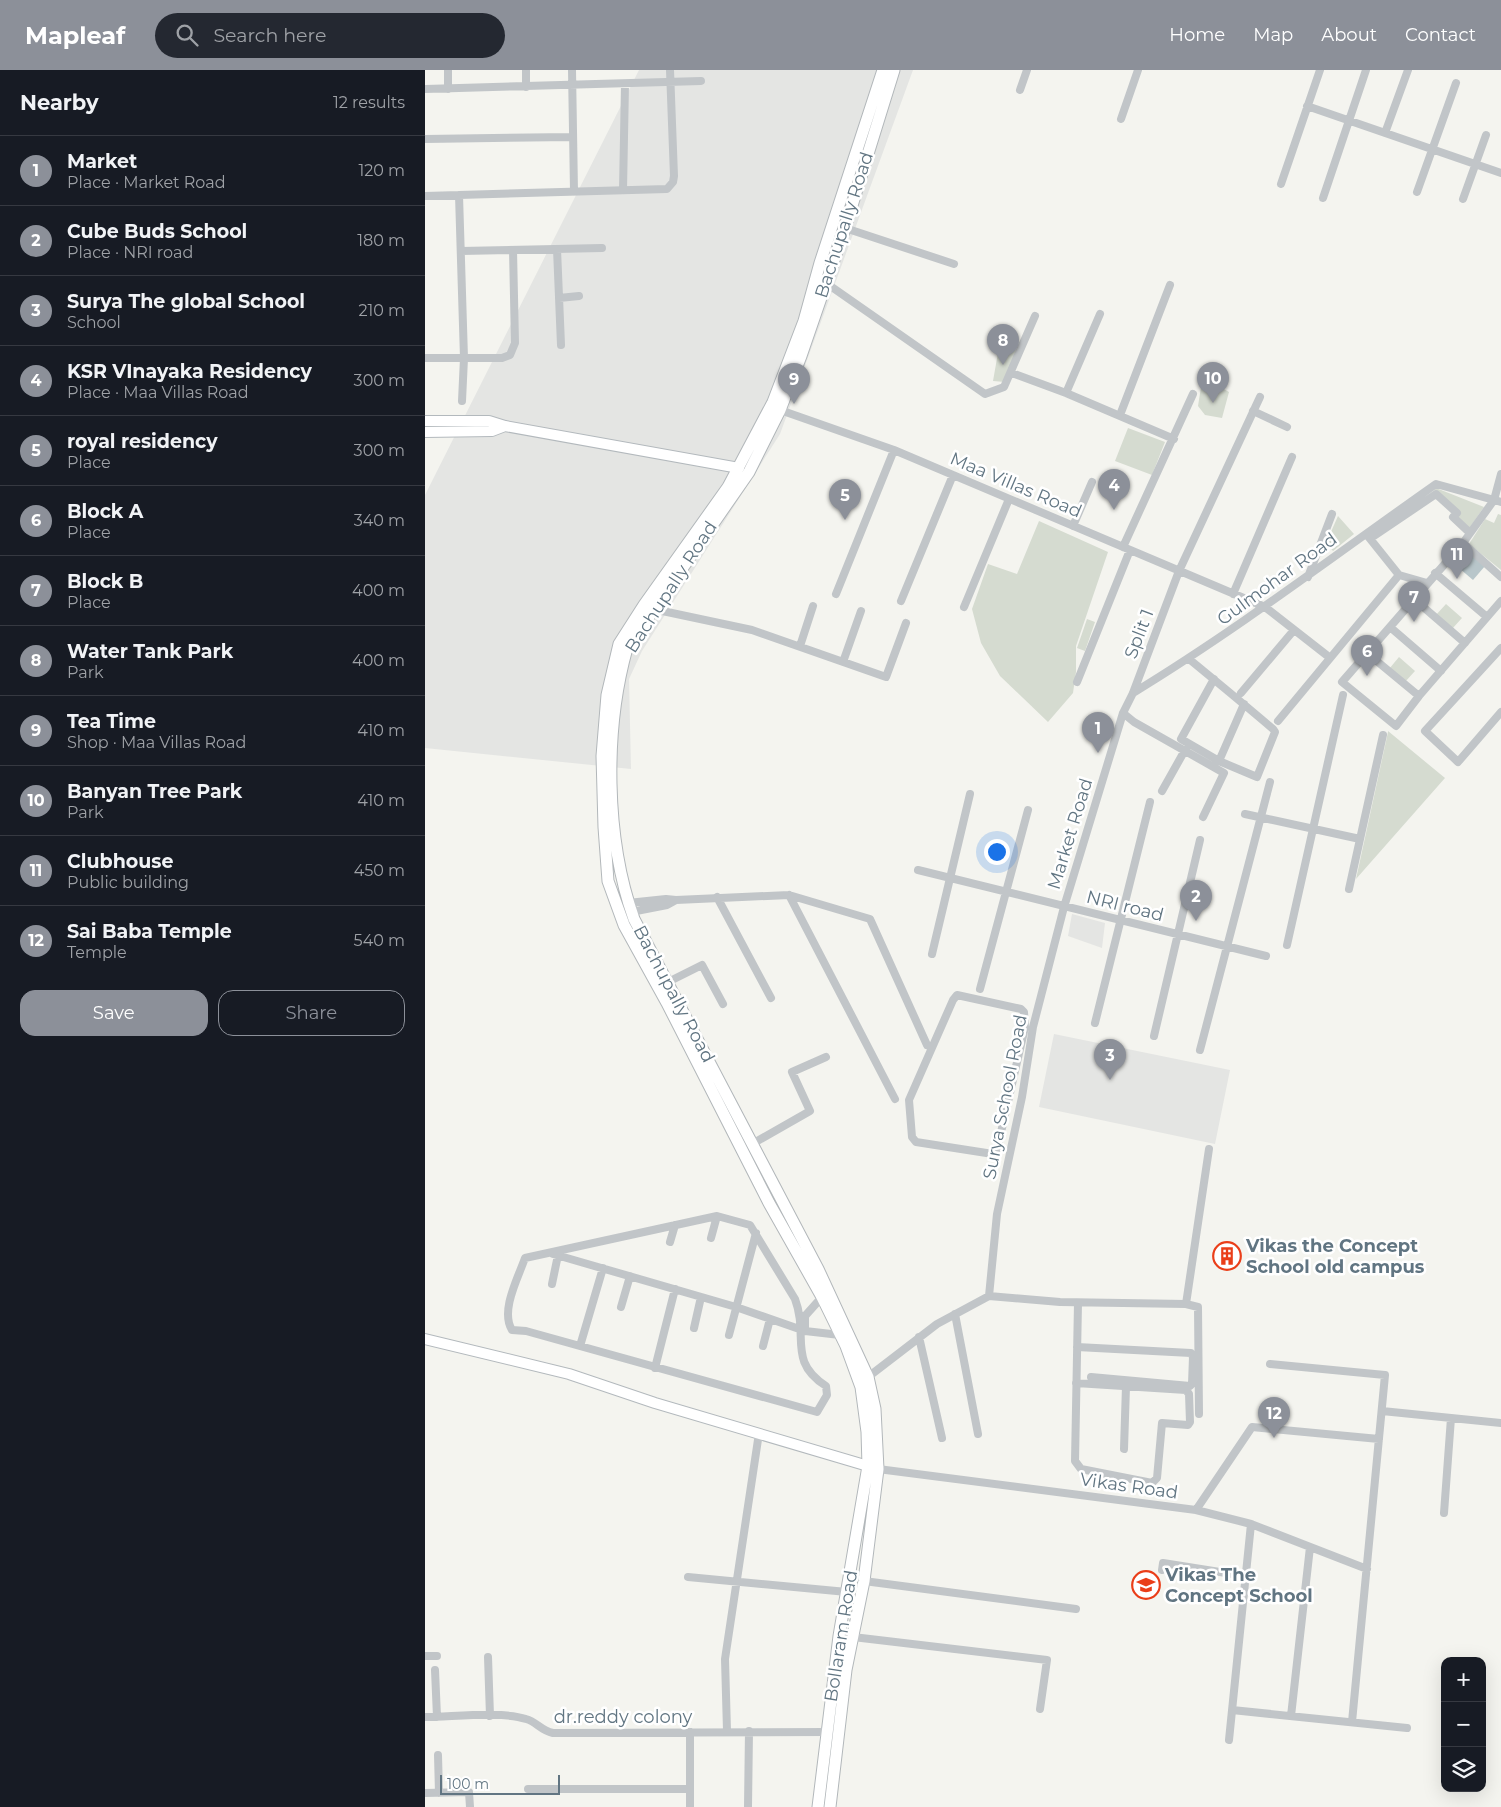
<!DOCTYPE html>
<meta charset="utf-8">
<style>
body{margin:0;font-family:Montserrat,sans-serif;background:#242831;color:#f1f3f6}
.controls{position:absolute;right:15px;bottom:15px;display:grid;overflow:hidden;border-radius:10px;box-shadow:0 5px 20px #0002}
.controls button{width:45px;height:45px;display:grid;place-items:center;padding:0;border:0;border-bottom:1px solid #363941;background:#171b24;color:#f1f3f6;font:25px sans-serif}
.scale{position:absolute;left:15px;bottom:12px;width:120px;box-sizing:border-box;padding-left:5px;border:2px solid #617582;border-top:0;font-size:14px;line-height:18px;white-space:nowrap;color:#617582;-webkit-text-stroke:4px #fff;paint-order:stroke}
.you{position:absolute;left:571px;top:781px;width:18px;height:18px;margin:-12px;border:4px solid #fff;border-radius:50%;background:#1a73e8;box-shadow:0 0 0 8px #1a73e833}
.badge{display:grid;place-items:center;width:32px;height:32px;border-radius:50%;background:#8c9099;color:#fff;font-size:16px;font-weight:700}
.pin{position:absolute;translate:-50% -41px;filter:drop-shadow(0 1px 2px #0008)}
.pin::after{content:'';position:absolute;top:26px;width:18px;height:15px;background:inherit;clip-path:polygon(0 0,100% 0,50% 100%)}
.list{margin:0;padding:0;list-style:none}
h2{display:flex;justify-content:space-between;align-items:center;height:65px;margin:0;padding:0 20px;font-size:21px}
h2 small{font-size:16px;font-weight:400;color:#9ea1a6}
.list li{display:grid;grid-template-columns:32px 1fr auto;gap:15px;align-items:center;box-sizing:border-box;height:70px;padding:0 20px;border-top:1px solid #363941}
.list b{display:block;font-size:19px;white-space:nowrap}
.list p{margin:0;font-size:16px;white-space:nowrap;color:#9ea1a6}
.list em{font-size:16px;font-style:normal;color:#9ea1a6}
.actions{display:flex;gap:10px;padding:15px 20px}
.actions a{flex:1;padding:11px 0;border:1px solid #8c9099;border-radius:15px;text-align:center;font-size:18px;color:#8c9099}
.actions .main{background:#8c9099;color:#fff}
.icon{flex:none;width:28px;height:28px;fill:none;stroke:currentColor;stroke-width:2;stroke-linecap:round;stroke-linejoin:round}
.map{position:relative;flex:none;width:1076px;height:1737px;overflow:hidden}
header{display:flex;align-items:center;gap:30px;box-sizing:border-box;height:70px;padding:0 25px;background:#8c9099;color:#fff}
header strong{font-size:24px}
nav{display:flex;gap:28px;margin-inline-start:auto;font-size:18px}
.search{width:350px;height:45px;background:#242831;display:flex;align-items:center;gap:12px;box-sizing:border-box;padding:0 18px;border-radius:28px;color:#9ea1a6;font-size:19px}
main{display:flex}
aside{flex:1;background:#171b24}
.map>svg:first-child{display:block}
.built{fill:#e4e5e3}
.green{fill:#d5dbd0}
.water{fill:#b8c6ca}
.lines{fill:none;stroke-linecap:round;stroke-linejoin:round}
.secondary-casing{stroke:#b3b9bd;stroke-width:12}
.primary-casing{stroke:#b2b7ba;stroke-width:13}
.street{stroke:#c1c5c8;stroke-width:8}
.secondary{stroke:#fff;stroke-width:10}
.primary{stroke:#fff;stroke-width:11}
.labels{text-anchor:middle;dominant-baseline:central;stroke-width:5;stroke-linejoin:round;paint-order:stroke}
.street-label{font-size:18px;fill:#617582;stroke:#fff}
.poi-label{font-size:18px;font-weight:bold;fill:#617582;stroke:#fff;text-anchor:start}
</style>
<header>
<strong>Mapleaf</strong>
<div class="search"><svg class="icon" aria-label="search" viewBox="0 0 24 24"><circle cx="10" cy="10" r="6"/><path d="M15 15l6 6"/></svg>Search here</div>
<nav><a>Home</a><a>Map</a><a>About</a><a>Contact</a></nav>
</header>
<main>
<aside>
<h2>Nearby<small>12 results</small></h2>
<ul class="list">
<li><span class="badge">1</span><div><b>Market</b><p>Place · Market Road</p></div><em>120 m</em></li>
<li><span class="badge">2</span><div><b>Cube Buds School</b><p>Place · NRI road</p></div><em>180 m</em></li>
<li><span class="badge">3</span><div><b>Surya The global School</b><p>School</p></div><em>210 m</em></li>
<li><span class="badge">4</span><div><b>KSR VInayaka Residency</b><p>Place · Maa Villas Road</p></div><em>300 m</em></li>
<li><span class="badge">5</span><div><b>royal residency</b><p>Place</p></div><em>300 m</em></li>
<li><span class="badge">6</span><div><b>Block A</b><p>Place</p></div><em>340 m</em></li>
<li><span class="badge">7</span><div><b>Block B</b><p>Place</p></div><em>400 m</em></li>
<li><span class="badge">8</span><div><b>Water Tank Park</b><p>Park</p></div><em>400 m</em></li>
<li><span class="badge">9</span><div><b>Tea Time</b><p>Shop · Maa Villas Road</p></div><em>410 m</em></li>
<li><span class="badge">10</span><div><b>Banyan Tree Park</b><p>Park</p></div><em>410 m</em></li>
<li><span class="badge">11</span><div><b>Clubhouse</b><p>Public building</p></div><em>450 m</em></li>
<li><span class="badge">12</span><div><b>Sai Baba Temple</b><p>Temple</p></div><em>540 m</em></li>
</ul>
<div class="actions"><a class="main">Save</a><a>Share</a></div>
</aside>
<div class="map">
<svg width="1076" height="1737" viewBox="0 0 1076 1737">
<rect width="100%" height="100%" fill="#f4f4ef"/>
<path class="built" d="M214 0H488L355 364 217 581 204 609 206 699 0 678V425Z
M647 844 680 853 677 878 643 866Z
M629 964 805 1000 790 1074 614 1037Z"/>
<path class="green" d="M574 277 591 280 580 312 568 311Z
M776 317H795L804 322 797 348 780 345 773 336Z
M703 358 740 372 727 405 690 391Z
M1011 418 1059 437 1043 460 1030 448 1034 444 1009 421Z
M1073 444 1076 445V500L1044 474 1060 449 1069 453Z
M913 446 929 464 908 481 901 473Z
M614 451 683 482 651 576V602L648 623 623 652 575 606 556 573 547 539 563 494 592 504Z
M1021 534 1037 548 1027 559 1010 546Z
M662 549 670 552 660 581 652 578Z
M974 587 990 601 980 612 964 599Z
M963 661 1020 708 931 809 963 662Z"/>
<path class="water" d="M1040 478 1060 496 1048 510 1027 492Z"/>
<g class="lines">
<defs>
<path id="secondary" d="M0 351H64L80 356 314 398
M0 362 67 361 80 356
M0 1269 144 1304 230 1333 443 1396"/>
<path id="primary" d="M393 1737 414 1566 443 1396 442 1362 436 1317 421 1276 397 1227 344 1133 242 933 199 855 183 811 179 757 177 686 182 625 194 574 219 535 303 417 348 332 379 251 395 193 458 0
M405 1737 421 1600 439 1511 453 1399 450 1339 443 1307 393 1199 209 849C180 768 179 660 202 578L324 402 355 340 376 286 420 158 469 0"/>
</defs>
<use href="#secondary" class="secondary-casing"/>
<use href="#primary" class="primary-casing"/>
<path class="street" d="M23 0V19
M101 0V17
M147 0 149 121
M0 19 276 11
M595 20 602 0
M882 36 1076 103
M696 49 713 0
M960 63 983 0
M0 69 147 67
M856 114 895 0
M198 120 200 14
M992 122 1031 13
M34 125 39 288 37 331
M0 126 242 119 248 112 249 106 245 0
M898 128 941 0
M1038 129 1061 65
M420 158 529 194
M132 179 136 275
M36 181 177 178
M401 213 560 324 579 317 610 246
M134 228 154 226
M0 288H77L85 285 90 273 88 180
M587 303 641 323 749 369
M641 323 675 244
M355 340 469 380 840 537 904 587
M828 341 862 357
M695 345 745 215
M1076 404 1069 430 1038 473 917 612 971 656 994 626 1076 531
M648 456 667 412
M942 465 974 505 1002 513
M946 468 1011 424 1032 443 1028 447 1045 463
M1038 473 1076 507
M698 477 768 324
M1010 503 1062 547
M883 507 907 444
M411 524 469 380
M808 524 867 387
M989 529 1040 573
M476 531 528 405
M539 537 584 429
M228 539 327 560 461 607 481 553
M965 557 1016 601
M375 576 388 536
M1076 578 1000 661 1033 692 1076 642
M942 583 994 626
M764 589C792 612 820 635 848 659L850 662 832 707 794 691 756 669 789 609
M418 592 436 541
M652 612 705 480
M708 623C813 559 910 485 1011 414L1076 432
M816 623 869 560
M698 643 709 652 799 703 778 747
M853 651 974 505
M794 691 819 634
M737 721 760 680
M820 744 935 769
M493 800 841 886
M924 819 958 665
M364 825 470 1029
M292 827 346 928
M251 830 364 825 445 849 502 975
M203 833 241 829 251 830 242 835 206 842
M862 875 918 625
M507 884 545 724
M241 913 277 895 298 934
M555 919 603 740
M532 925 596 939 599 942 600 957 572 1080 568 1084 491 1072 487 1067 484 1030 528 930Z
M670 953 725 732
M729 966 775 770
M775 980 845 712
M327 1074 385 1041 367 1002 401 987
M292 1146 325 1155 370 1229C384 1266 362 1291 401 1316L402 1325 392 1342 101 1261 87 1260C75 1241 93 1208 100 1188Z
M286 1168 292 1146
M245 1172 250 1155
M128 1184 311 1237 380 1261
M127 1214 133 1185
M564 1226 572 1144 597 1027 608 957 639 837 698 643 708 623 754 501 835 327
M564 1226 635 1232 761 1234 773 1237 774 1344
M397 1227 380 1246V1261L415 1265
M761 1234 784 1079
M196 1237 205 1206
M530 1244 553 1364
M269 1258 276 1227
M304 1265 331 1163
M494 1267 517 1368
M155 1276 178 1198
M338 1276 345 1249
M652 1277 766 1283 768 1287 767 1314 765 1316 666 1307
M845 1294 960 1305 927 1652
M230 1298 250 1219
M443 1307 512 1254 564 1226
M651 1313 761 1320 764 1324 765 1352 763 1355 737 1353 732 1408 727 1413 656 1399 650 1391 653 1233
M957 1341 1076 1353
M699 1379 701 1316
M453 1399 771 1440 826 1454 942 1499
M771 1440 827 1357 954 1369
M1019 1443 1026 1348
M737 1500 738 1493 820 1506
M263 1507 422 1522
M439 1511 651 1539
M428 1567 622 1590 615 1639
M0 1586H12
M63 1587 65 1646
M10 1600 12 1647
M807 1640 982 1658
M866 1646 885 1477
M0 1647C27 1647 77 1641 101 1649 112 1652 115 1660 128 1663L401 1662
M302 1661 300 1589 334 1363
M265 1662V1737
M804 1670 826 1454
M13 1685 14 1723
M103 1719H264
M0 1723 44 1722 45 1737
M323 1737 324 1661"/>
<use href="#secondary" class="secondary"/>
<use href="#primary" class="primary"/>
</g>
<defs>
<symbol id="building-ring" viewBox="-11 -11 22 22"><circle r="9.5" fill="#fff" stroke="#ea3e19" stroke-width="1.5"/><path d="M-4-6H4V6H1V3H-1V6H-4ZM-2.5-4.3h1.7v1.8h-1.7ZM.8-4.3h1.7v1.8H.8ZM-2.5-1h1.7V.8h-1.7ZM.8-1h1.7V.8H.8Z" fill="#ea3e19"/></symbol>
<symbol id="school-ring" viewBox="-11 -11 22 22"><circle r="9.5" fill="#fff" stroke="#ea3e19" stroke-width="1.5"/><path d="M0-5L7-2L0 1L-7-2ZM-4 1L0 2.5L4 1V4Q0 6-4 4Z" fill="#ea3e19"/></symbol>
</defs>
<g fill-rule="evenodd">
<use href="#building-ring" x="786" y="1170" width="32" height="32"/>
<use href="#school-ring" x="705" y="1499" width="32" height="32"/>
</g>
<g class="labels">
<g class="street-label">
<text transform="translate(419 155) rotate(-72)">Bachupally Road</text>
<text transform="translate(591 415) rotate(23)">Maa Villas Road</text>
<text transform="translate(852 509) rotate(-36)">Gulmohar Road</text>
<text transform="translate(246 517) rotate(-57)">Bachupally Road</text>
<text transform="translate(714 564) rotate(-69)">Split 1</text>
<text transform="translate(645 764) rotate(-73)">Market Road</text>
<text transform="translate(700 836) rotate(14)">NRI road</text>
<text transform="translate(249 924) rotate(62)">Bachupally Road</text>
<text transform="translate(580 1027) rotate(-79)">Surya School Road</text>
<text transform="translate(704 1416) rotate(8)">Vikas Road</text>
<text transform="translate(416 1566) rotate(-81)">Bollaram Road</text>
<text x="198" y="1647">dr.reddy colony</text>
</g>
<g class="poi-label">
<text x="821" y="1176">Vikas the Concept<tspan x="821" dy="21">School old campus</tspan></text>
<text x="740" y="1505">Vikas The<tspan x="740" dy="21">Concept School</tspan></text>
</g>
</g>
</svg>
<div class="controls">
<button>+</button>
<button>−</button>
<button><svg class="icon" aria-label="layers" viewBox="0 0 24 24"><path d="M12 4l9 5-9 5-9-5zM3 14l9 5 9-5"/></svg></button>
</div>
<div class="scale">100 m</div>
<div class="you"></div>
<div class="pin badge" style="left:673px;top:683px">1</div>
<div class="pin badge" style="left:771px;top:851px">2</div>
<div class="pin badge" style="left:685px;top:1010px">3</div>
<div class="pin badge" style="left:689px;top:440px">4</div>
<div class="pin badge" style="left:420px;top:450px">5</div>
<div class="pin badge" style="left:942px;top:606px">6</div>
<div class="pin badge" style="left:989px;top:552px">7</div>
<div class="pin badge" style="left:578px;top:295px">8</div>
<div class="pin badge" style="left:369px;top:334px">9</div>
<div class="pin badge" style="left:788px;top:333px">10</div>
<div class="pin badge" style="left:1032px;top:509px">11</div>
<div class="pin badge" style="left:849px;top:1368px">12</div>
</div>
</main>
